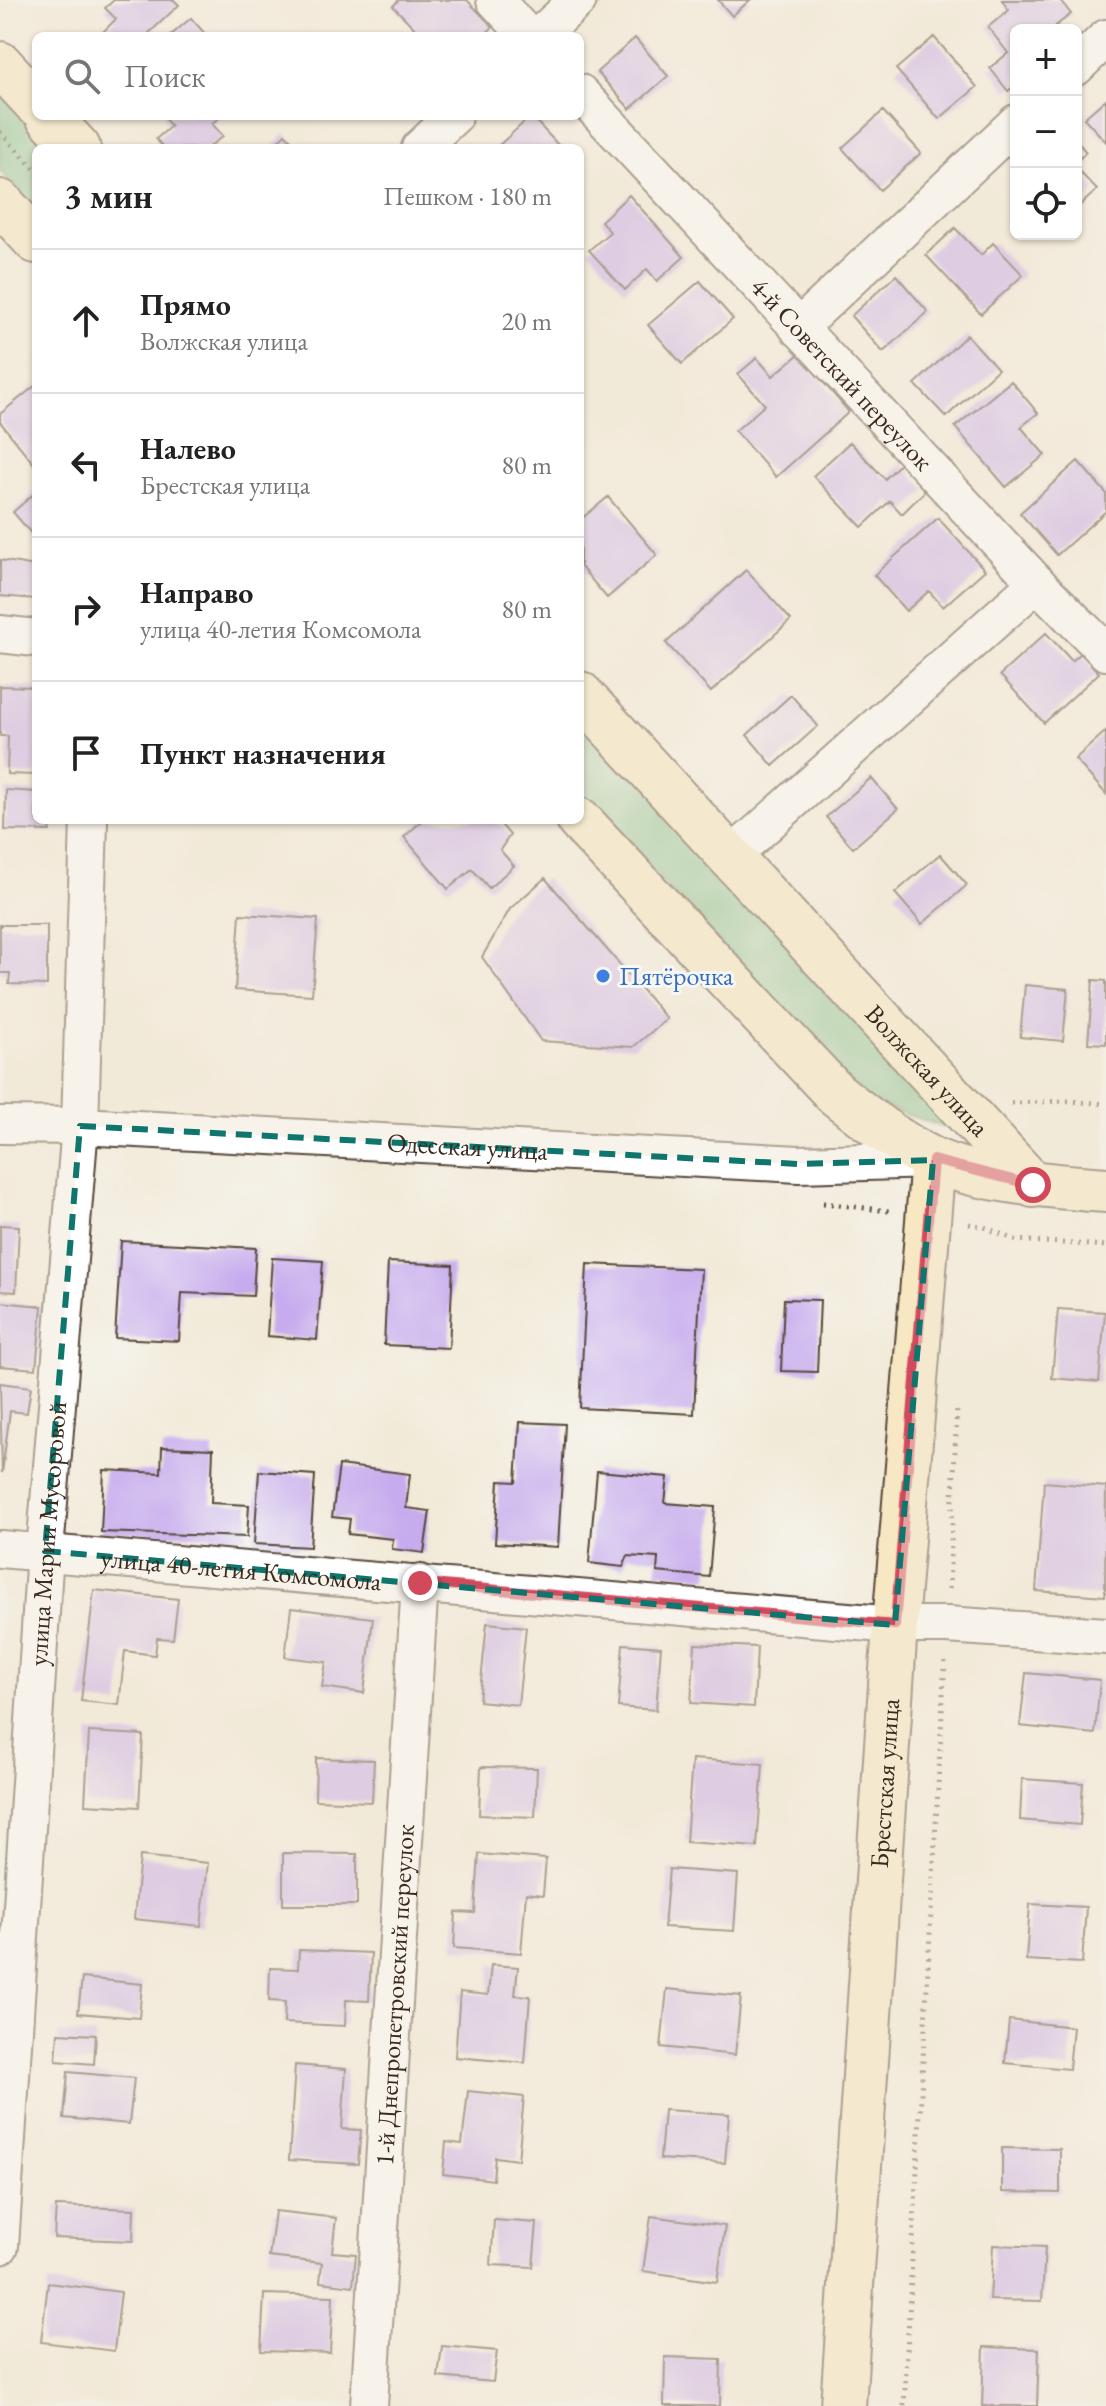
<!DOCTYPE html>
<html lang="ru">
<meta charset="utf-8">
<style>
body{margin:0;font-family:"EB Garamond",serif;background:#f6f6f6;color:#222}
.controls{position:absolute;right:24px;top:24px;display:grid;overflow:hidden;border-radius:12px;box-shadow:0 2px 6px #0004}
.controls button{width:72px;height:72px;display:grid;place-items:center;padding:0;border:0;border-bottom:2px solid #e0e0e0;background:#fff;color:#222;font:40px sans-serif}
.stop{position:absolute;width:24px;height:24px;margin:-18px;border:6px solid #d1495b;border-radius:50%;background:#fff}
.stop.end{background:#d1495b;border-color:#fff;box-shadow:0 2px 8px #0008}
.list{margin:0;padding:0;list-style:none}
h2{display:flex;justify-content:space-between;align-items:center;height:104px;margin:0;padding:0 32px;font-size:34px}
h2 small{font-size:26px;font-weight:400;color:#767676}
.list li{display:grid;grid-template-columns:52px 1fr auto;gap:24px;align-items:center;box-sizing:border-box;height:144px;padding:0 32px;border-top:2px solid #e0e0e0}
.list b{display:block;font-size:30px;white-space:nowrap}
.list p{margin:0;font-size:26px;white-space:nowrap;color:#767676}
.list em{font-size:26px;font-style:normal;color:#767676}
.icon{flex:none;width:44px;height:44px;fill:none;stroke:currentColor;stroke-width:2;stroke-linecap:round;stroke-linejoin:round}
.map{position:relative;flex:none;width:1106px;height:2406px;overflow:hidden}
.search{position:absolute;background:#fff;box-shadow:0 2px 6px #0004;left:32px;top:32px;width:552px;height:88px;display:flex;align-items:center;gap:20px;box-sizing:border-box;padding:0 28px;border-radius:12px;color:#767676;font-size:30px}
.panel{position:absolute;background:#fff;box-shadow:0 2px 6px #0004;left:32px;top:144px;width:552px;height:680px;border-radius:12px}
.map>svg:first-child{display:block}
.forest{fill:#72b77b;stroke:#56704c;stroke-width:2}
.building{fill:#c6abee}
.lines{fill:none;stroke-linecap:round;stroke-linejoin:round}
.street-casing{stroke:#56473a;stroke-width:40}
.secondary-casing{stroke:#56473a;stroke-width:48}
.path{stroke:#56473a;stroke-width:5;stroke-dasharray:2 6;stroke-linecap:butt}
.street{stroke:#fff;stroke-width:36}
.secondary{stroke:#f7e8c3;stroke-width:44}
.route{stroke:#d1495b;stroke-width:10}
.marked{fill:none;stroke:#0f766e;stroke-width:6;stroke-dasharray:16 10;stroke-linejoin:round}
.shop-dot{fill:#3f7fe0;stroke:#f6f6f2;stroke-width:3}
.labels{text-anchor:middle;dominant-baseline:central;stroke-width:6;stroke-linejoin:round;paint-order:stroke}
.street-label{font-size:26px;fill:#3b2a1e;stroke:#f6f6f2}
.shop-label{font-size:26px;fill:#366cbe;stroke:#f6f6f2;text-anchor:start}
</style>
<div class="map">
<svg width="1106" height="2406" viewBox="0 0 1106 2406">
<rect width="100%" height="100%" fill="#f6f6f2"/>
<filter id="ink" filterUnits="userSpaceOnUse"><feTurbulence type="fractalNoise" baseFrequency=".0125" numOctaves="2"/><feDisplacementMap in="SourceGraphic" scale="16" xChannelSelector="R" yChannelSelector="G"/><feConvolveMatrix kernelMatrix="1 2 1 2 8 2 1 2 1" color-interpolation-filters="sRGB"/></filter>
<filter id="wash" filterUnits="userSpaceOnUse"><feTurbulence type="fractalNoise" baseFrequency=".006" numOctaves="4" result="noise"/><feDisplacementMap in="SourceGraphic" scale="32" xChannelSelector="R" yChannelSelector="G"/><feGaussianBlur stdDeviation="1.8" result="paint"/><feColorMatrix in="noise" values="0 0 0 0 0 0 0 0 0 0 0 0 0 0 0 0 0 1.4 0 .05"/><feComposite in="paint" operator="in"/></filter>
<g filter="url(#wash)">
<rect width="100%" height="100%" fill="#f2ead8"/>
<path class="forest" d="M0 92 51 148H36V209L0 171Z
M580 713 979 1139 866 1101 580 793Z"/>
<g id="blocks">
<path class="building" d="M114 0H174L179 5 146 36H99L116 19 105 8Z
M399 0H467L493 27 483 36H422L393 6Z
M718 0H750L732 16Z
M1002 0H1060L1071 14 1050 30H1016V85L1008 91 990 68 1008 53 988 27 1009 10Z
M191 18 207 36H170Z
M934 37 977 87 939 119 896 69Z
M635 38 668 76 630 109 597 72Z
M1106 99V142L1084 118Z
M883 111 921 153 880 190 842 148Z
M162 116H221L212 124 223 136 208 148H164L156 139 171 126Z
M531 116 561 148H496Z
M285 134 299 148H271Z
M1076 140 1086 152 1076 162Z
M1076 168 1097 190 1076 209Z
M629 195 684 257 657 281 647 269 625 290 589 250 610 232 601 221Z
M955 228 981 255 993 243 1023 275 981 314 926 255Z
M896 275 928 312 883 352 851 316Z
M700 281 733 319 682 364 648 325Z
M967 335 998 369 946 417 915 384Z
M799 354 849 412 776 477 735 431 765 405 738 374 757 358 773 376Z
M1011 381 1038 413 1021 427 1045 455 1006 487 955 427Z
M36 385V462L34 464 0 422V414Z
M850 442 885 479 901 463 926 490 902 514 890 501 862 527 813 476Z
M1078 461 1106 493V511L1057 555 1020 513Z
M36 492V539L13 512Z
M608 497 657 555 607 598 580 566V520Z
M938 518 985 570 943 607 929 591 906 611 874 575Z
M0 560 36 566V599L0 596Z
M746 570 791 620 711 692 666 643Z
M1046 633 1072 661 1081 653 1099 673 1044 723 1000 675Z
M0 686 36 687V775L7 774 8 736H0Z
M791 695 818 726 773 766 747 735Z
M1106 731V794L1075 759Z
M871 778 898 809 853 848 826 817Z
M6 790 36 792V820H50V831L5 830Z
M423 820H497L510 835 500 850 514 866 489 888 472 869 448 889 404 837Z
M940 854 967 885 922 924 895 893Z
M545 878 667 1019 633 1047 541 1041 482 957 510 909Z
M240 914 318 919 312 995 235 990Z
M0 925H47V985L9 984 10 973H0Z
M1093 980 1106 981V1044L1088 1043Z
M1025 985 1068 989 1063 1041 1020 1037Z
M0 1225 19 1226 16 1292 0 1291Z
M121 1241 256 1248 253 1296 182 1293 179 1341 115 1338Z
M272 1258 323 1261 317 1340 267 1336Z
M388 1262 453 1265 449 1348 384 1345Z
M587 1264 701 1269 694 1414 580 1408Z
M784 1299 820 1300 817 1372 781 1371Z
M0 1302 42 1306 36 1369 0 1366Z
M1058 1309 1105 1312 1099 1382 1052 1378Z
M0 1383 31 1387 27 1413 10 1411 2 1473Z
M520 1422 565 1424 558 1547 495 1543 499 1481 516 1482Z
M162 1447 213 1449 211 1503 249 1505 247 1537 101 1532 104 1470 161 1473Z
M339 1465 410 1474 406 1508 430 1511 424 1553 392 1549 393 1539 348 1534 350 1519 332 1517Z
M259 1471 315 1475 310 1547 254 1544Z
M597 1471 668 1477 665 1503 715 1507 709 1577 657 1572 658 1558 628 1556 623 1567 589 1563Z
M1044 1482 1106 1487 1105 1596 1036 1591Z
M94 1590 178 1599 173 1639 157 1638 155 1655 125 1651 119 1705 81 1701Z
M291 1608 373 1618 364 1693 322 1687 326 1662 285 1657Z
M487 1623 526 1627 518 1705 479 1701Z
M623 1644 661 1647 656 1710 618 1707Z
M695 1644 757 1647 754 1707 691 1703Z
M1026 1673 1100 1680 1095 1734 1020 1726Z
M89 1732 143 1735 139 1807 85 1804Z
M316 1758 374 1760 372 1802 315 1800Z
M692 1759 763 1764 757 1847 686 1842Z
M481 1767 537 1768 535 1817 479 1815Z
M1022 1779 1083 1783 1080 1825 1020 1820Z
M283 1853 357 1854V1905H283Z
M479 1854 546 1859 543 1895 526 1893 521 1953 454 1948 456 1912 475 1913Z
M140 1856 208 1863 201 1926 134 1919Z
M669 1869 738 1874 734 1931 664 1927Z
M1030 1904 1086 1907 1082 1963 1026 1960Z
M299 1950 371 1953 369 2001 346 2000 345 2026 284 2023 285 2002 269 2001 270 1968 298 1969Z
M491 1965 518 1967 515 1995 530 1996 525 2063 455 2057 460 1992 488 1995Z
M82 1978 142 1984 139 2018 78 2013Z
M667 1989 741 1996 735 2055 661 2047Z
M1009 2020 1073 2027 1069 2069 1005 2063Z
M58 2033 96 2035 94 2064 56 2061Z
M295 2065 346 2069 342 2129 361 2130 358 2164 289 2160Z
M68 2072 134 2078 129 2124 64 2118Z
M468 2091 524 2097 518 2160 495 2157 493 2180 443 2174 446 2142 462 2144Z
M664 2110 729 2114 725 2163 660 2159Z
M1002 2148 1060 2149V2193L1002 2192Z
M56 2206 134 2209 133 2241 54 2238Z
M275 2211 336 2218 332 2252 356 2254 353 2286 320 2282 322 2263 269 2257Z
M651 2216 725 2226 717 2282 643 2271Z
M494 2220 537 2223 533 2267 491 2265Z
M993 2245 1045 2247 1042 2301 990 2300Z
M48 2283 121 2292 114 2351 41 2342Z
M264 2294 333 2296 330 2353 261 2351Z
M442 2346 497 2351 493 2382 438 2377Z
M984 2347 1039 2349 1037 2406H982Z
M665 2357 721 2359 720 2406H664Z"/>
</g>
</g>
<g filter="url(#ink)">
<use href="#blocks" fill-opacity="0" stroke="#56473a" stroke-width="2"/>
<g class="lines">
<defs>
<g id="street">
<path d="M495 0 528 36"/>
<path d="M539 36 578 0"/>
<path d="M1076 67 1106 38"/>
<path id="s1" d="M580 93 1037 583 1106 652"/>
<path d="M420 148 454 116"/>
<path d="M798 328 1016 123"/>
<path d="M0 634 36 638"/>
<path d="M729 858 1037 583"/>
<path id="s2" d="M0 1125 80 1126 799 1164 933 1160"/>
<path id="s3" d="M0 1549 895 1625H947L1106 1636"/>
<path id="s4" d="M0 2246 45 1551 80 1126 89 820"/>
<path id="s5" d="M369 2406 420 1583"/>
</g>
<g id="secondary">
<path d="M0 64 36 103"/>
<path d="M48 116 78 148"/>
<path d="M0 202 36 241"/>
<path id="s6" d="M580 694 1033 1185"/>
<path d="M579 820 835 1093C865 1117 897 1142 931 1159 978 1181 1054 1186 1106 1190"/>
<path id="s7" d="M843 2406 895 1625 933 1160"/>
</g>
</defs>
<use href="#street" class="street-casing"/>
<use href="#secondary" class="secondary-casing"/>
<path class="path" d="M0 132 36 170
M1011 1103 1067 1101 1106 1104
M823 1203 889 1211
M969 1224 984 1227 1015 1240 1106 1246
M949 1589 957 1407
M904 2406 945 1659"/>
<use href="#street" class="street"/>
<use href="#secondary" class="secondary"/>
</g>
</g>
<g class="lines" filter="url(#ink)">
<path class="route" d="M420 1583 895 1625 933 1160 1033 1185"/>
</g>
<path d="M0 0H1106V2406H0ZM80 1126 799 1164 933 1160 895 1625 45 1551Z" fill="#f2ead8" fill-opacity=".55" fill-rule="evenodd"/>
<path class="marked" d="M80 1126 799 1164 933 1160 895 1625 45 1551Z"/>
<circle class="shop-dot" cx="603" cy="976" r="8"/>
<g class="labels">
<g class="street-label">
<text stroke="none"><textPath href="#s1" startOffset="384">4-й Советский переулок</textPath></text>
<text stroke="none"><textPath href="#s6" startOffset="512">Волжская улица</textPath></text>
<text stroke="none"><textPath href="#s2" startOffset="468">Одесская улица</textPath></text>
<text stroke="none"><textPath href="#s4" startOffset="714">улица Марии Мусоровой</textPath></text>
<text stroke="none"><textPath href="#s3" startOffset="242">улица 40-летия Комсомола</textPath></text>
<text stroke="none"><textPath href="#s7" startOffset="624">Брестская улица</textPath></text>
<text stroke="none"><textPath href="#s5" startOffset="412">1-й Днепропетровский переулок</textPath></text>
</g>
<g class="shop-label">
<text x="619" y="976">Пятёрочка</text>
</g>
</g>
</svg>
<div class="controls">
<button>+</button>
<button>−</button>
<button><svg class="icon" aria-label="locate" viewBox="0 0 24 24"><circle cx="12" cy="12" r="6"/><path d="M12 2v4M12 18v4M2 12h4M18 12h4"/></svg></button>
</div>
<div class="stop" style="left:1033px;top:1185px"></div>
<div class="stop end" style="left:420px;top:1583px"></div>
<div class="search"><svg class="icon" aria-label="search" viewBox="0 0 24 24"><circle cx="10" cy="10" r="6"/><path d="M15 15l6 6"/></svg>Поиск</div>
<section class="panel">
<h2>3 мин<small>Пешком · 180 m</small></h2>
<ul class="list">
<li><svg class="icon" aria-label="ahead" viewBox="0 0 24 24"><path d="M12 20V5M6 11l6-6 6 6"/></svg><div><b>Прямо</b><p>Волжская улица</p></div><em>20 m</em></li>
<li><svg class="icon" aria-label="left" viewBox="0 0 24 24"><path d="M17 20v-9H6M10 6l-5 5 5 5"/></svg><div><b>Налево</b><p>Брестская улица</p></div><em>80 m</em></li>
<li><svg class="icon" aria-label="right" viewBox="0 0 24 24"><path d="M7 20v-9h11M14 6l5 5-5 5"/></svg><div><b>Направо</b><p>улица 40-летия Комсомола</p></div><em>80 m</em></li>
<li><svg class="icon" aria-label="arrive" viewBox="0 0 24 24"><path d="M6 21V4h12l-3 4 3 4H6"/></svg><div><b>Пункт назначения</b></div></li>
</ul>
</section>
</div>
